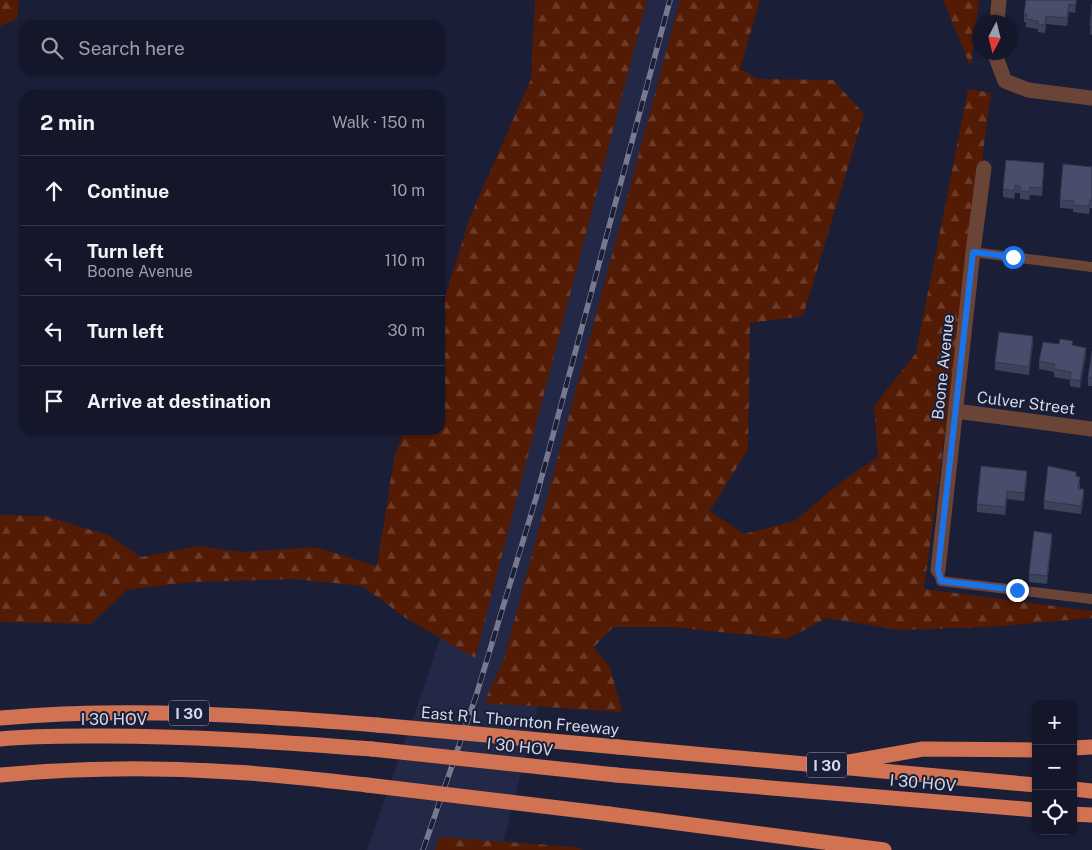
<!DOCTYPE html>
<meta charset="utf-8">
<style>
body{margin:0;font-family:"Public Sans",sans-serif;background:#212335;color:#f1f3f6}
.controls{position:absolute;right:15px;bottom:15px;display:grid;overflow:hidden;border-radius:10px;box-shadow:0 1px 4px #0004}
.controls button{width:45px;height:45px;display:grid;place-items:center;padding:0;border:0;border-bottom:1px solid #333546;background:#141629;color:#f1f3f6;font:25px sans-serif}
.compass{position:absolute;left:972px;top:15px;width:45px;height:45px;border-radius:50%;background:#141629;box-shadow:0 1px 4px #0004;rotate:187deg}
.stop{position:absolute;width:15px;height:15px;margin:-11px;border:4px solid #1a73e8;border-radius:50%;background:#fff}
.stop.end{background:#1a73e8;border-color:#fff;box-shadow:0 1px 5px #0008}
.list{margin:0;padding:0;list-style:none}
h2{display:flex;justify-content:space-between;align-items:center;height:65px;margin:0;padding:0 20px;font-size:21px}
h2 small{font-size:16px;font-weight:400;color:#9d9fa8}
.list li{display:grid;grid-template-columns:32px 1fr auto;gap:15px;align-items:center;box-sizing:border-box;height:70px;padding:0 20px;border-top:1px solid #333546}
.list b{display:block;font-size:19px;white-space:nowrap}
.list p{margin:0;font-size:16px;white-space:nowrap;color:#9d9fa8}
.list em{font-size:16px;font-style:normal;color:#9d9fa8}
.icon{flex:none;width:28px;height:28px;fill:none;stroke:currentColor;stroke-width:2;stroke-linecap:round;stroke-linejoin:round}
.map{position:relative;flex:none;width:1092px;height:850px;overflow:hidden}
.search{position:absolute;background:#141629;box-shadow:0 1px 4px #0004;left:20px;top:20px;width:425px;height:55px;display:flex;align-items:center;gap:12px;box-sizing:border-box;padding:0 18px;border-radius:15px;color:#9d9fa8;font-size:19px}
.panel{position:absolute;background:#141629;box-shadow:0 1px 4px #0004;left:20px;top:90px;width:425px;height:345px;border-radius:15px}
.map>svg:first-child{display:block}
.built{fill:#222846}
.forest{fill:url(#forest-firs)}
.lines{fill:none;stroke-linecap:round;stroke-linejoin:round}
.lane{stroke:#6b4438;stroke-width:10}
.street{stroke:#6b4438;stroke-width:15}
.highway{stroke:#d17253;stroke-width:15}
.rail-casing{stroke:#757a8f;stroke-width:5.5}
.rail{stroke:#1a1e37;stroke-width:4;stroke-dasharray:11;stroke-linecap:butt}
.highway-bridge{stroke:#d17253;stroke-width:15}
.wall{fill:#3d425b}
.shaded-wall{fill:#32364a}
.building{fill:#474d6a;stroke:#32364a}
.route{stroke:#1a73e8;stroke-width:6}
.labels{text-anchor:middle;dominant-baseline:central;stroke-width:4;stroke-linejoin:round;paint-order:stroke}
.shield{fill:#1a1e37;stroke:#9ca1b4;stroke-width:1}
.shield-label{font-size:15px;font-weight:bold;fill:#d4d9ea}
.street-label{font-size:16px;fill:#d4d9ea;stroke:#1a1e37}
</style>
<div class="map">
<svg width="1092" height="850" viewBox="0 0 1092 850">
<defs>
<pattern id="forest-firs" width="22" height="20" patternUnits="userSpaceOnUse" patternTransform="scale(1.25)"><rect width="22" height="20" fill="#531a04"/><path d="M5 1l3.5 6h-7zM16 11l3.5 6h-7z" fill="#6b3b29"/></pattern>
</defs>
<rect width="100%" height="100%" fill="#1a1e37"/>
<path class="built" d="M644 0H719L655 212 536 715 501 850H367L426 681Z"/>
<path class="forest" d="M0 0H19L17 19 0 26Z
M535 0H647L475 658 407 619 362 586 295 579 191 582 127 590 91 624 0 622V515L45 516 108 535 141 557 199 546 242 552 315 547 377 566 394 459 404 430H440V313L470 217 531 79Z
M680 0H760L740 69 758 79 833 80 864 114 803 316 750 323 748 449 710 511 744 534 795 521 841 482 878 457 874 406 916 353 968 89 991 93 924 589 1092 611V618L988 627 900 630 827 618 787 639 672 627H613L594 647 610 667 622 712 484 703 504 659Z
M943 0H979L971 68Z
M439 837 575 847 584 850H435Z"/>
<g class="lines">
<path class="lane" d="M973 252 1092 267
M938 570 941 581 1092 599"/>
<path class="street" d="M997 22 999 0
M994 52 1005 81 1028 90 1092 98
M956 411 1092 429
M938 570 973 252 984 168"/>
<path class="highway" d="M0 718C126 707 251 715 377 725
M0 739C29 736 58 736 87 736 183 735 277 742 372 749
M618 747 1036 785
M1073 748 1092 747
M849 762 923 749 1036 750
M0 775C76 768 154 767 231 772 276 774 322 780 367 785
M616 775 1036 810
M1073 789 1092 791
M609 814 884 850
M1073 814 1092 815"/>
<defs>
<path id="rail" d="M423 850 476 696 536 498 670 0"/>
</defs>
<use href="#rail" class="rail-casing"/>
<use href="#rail" class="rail"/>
<path class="highway-bridge" d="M377 725 618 747
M372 749 616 775
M367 785 609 814"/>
</g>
<path class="wall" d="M1026 0H1077L1075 13 1069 12 1067 26 1046 24 1045 33 1038 32V29L1026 27V22H1024V14Z
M1092 4V35L1090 34Z
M1092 167V208H1090L1089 214 1073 212V209L1060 208V200Z
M1044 171 1042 196 1030 195 1029 200 1020 199V193H1015L1014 199 1003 197V189Z
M1033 344 1029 375 995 370V362Z
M1059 344 1073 345 1086 355 1080 388 1070 386V380L1054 377V372L1039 369V361Z
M1092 351V386H1088V378Z
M1076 476 1080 485V489L1084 497 1081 514 1044 509V501Z
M1027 479 1024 501 1007 499 1005 515 977 512V504Z
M1052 541 1047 584 1029 582V574Z"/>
<path class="shaded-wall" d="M1076 0H1077L1075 13V5Z
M1069 4V12L1067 26V18Z
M1044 163V171L1042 196V188Z
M1033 336V344L1029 375V367Z
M1086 348V355L1080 388V381Z
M1027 471V479L1024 501V493Z
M1084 489V497L1081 514V506Z
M1007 491V499L1005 515V507Z
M1052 534V541L1047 584V576Z"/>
<path class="building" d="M1026 0H1076L1075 5 1069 4 1067 18 1046 16 1045 25 1038 24V21L1026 19 1027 14H1024Z
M1092 4V27L1090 26Z
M1006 160 1044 163 1042 188 1030 187 1029 192 1020 191V186L1015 185 1014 191 1003 189Z
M1063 164 1092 167V200H1090L1089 206 1073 205 1074 201 1060 200Z
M999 332 1033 336 1029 367 995 362Z
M1060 339 1073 341 1072 345 1086 348 1080 381 1070 379 1071 372 1054 369 1055 364 1039 361 1043 342 1059 344Z
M1092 351V378H1088Z
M981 466 1027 471 1024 493 1007 491 1005 507 977 504Z
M1048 466 1076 472V476L1080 477 1078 489H1084L1081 506 1044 501Z
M1034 531 1052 534 1047 576 1029 574Z"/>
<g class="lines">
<path class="route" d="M1013 257 973 252 938 570 941 581 1017 590"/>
</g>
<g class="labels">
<g class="shield">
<rect x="169" y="700.5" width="40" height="25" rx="4"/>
<rect x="807" y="752.5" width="40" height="25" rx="4"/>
</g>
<g class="shield-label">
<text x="189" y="713">I 30</text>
<text x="827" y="765">I 30</text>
</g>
<g class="street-label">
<text transform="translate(943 367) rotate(-84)">Boone Avenue</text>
<text transform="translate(1026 403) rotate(7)">Culver Street</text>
<text x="114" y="719">I 30 HOV</text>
<text transform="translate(520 721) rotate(5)">East R L Thornton Freeway</text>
<text transform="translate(520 747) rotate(6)">I 30 HOV</text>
<text transform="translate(923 783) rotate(5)">I 30 HOV</text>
</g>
</g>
</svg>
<div class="controls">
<button>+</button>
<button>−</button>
<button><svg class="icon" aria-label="locate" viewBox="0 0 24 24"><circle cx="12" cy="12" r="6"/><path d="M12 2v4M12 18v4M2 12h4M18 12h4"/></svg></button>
</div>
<svg class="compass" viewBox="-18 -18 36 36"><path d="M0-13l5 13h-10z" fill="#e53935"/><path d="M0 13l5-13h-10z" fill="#9d9fa8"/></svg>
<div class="stop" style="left:1013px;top:257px"></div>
<div class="stop end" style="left:1017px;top:590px"></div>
<div class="search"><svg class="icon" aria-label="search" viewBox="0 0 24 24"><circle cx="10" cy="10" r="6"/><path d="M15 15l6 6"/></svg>Search here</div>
<section class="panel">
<h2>2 min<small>Walk · 150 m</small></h2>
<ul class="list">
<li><svg class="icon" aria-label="ahead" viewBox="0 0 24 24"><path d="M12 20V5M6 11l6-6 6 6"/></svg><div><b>Continue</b></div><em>10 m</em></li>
<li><svg class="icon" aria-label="left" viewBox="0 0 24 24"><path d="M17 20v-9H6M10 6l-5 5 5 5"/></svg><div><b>Turn left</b><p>Boone Avenue</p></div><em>110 m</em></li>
<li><svg class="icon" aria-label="left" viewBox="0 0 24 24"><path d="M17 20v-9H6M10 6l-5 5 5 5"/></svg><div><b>Turn left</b></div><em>30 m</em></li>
<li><svg class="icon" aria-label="arrive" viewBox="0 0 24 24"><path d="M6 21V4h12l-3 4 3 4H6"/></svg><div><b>Arrive at destination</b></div></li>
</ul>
</section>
</div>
